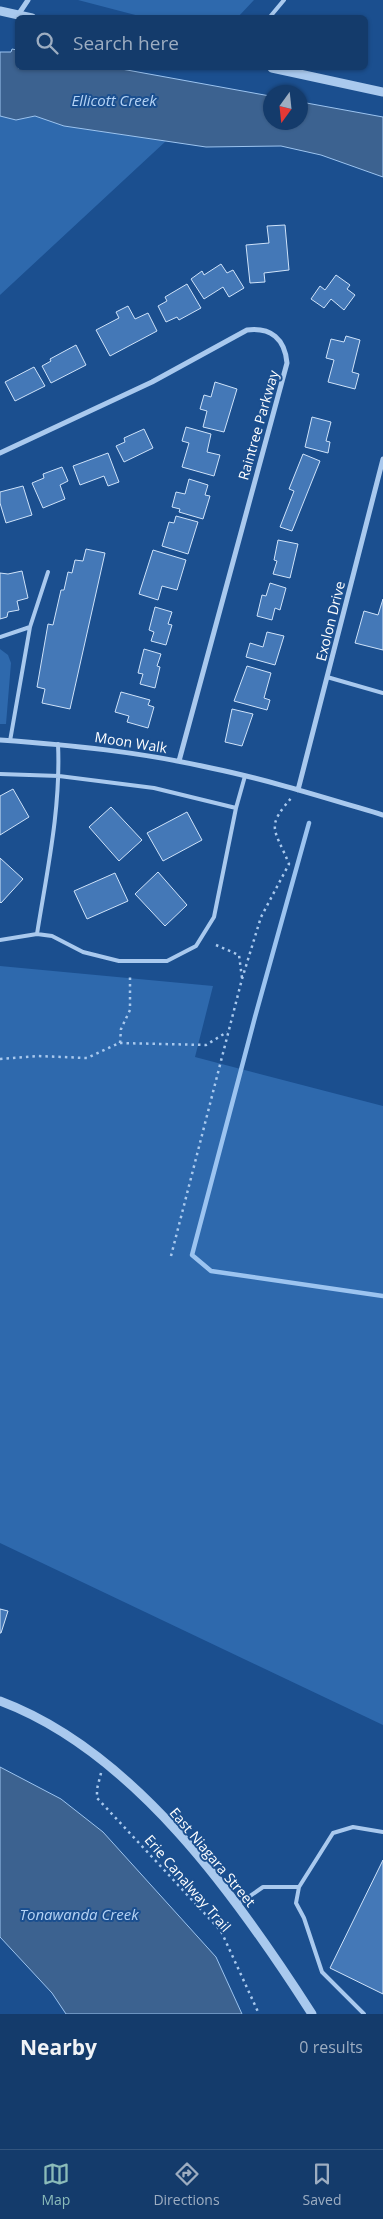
<!DOCTYPE html>
<style>
body{margin:0;font-family:"Open Sans",sans-serif;background:#1d4271;color:#f1f3f6}
.compass{position:absolute;left:263px;top:85px;width:45px;height:45px;border-radius:50%;background:#143b6b;box-shadow:0 1px 4px #0004;rotate:195deg}
.list{margin:0;padding:0;list-style:none}
h2{display:flex;justify-content:space-between;align-items:center;height:65px;margin:0;padding:0 20px;font-size:21px}
h2 small{font-size:16px;font-weight:400;color:#9dadc1}
.icon{flex:none;width:28px;height:28px;fill:none;stroke:currentColor;stroke-width:2;stroke-linecap:round;stroke-linejoin:round}
.map{position:relative;flex:none;width:383px;height:2014px;overflow:hidden}
.search{position:absolute;background:#143b6b;box-shadow:0 1px 4px #0004;left:15px;right:15px;top:15px;height:55px;display:flex;align-items:center;gap:12px;box-sizing:border-box;padding:0 18px;border-radius:8px;color:#9dadc1;font-size:19px}
.sheet{height:135px;background:#143b6b}
nav{display:flex;justify-content:space-around;align-items:center;box-sizing:border-box;height:70px;border-top:1px solid #33557e;background:#143b6b;font-size:14px;color:#9dadc1}
nav a{display:grid;justify-items:center;gap:2px}
nav .on{color:#8bbbb9}
.map>svg:first-child{display:block}
.green{fill:#2e69ad}
.water{fill:#3c6290;stroke:#9cc4f0}
.lines{fill:none;stroke-linecap:round;stroke-linejoin:round}
.stream{stroke:#9cc4f0;stroke-width:4.5}
.building{fill:#4478b7;stroke:#cfe3fa}
.path{stroke:#a9c9ee;stroke-width:2.5;stroke-dasharray:2.5 4;stroke-linecap:butt}
.service{stroke:#a9c9ee;stroke-width:4}
.minor{stroke:#a9c9ee;stroke-width:5}
.tertiary{stroke:#a9c9ee;stroke-width:9}
.labels{text-anchor:middle;dominant-baseline:central;stroke-width:4;stroke-linejoin:round;paint-order:stroke}
.street-label{font-size:14px;fill:#fff;stroke:#1b4f8f}
.water-label{font-size:15px;font-style:italic;fill:#b5d3f5;stroke:#1b4f8f}
</style>
<div class="map">
<svg width="383" height="2014" viewBox="0 0 383 2014">
<rect width="100%" height="100%" fill="#1b4f8f"/>
<path class="green" d="M78 0H254L238 17H143Z
M0 116 16 120 35 116 64 126 166 141 0 295Z
M0 649 8 655 11 663 6 724H0Z
M0 966 213 986 195 1057 383 1106V1725L0 1543Z"/>
<path class="water" d="M12 49 17 50 18 68H116L270 96V122H300L301 102 383 117V177L321 155 281 146 206 147 64 126 35 116 16 120 0 116V52H11Z
M0 1767 61 1799 103 1832 216 1957 242 2014H66L52 1993 0 1937Z"/>
<g class="lines">
<path class="stream" d="M309 823 255 1017 192 1255 211 1271 383 1296"/>
</g>
<path class="building" d="M285 225 289 270 264 273 265 282 250 283 246 245 269 243 267 226Z
M221 264 227 273 233 270 244 288 229 297 223 287 204 299 191 279 202 271 204 275Z
M336 275 350 285 347 289 355 295 344 310 331 299 324 308 311 299 320 286 325 290Z
M187 284 201 308 179 320 177 317 166 322 158 306 167 301 165 297Z
M128 306 135 319 148 313 157 331 110 356 96 330 119 318 116 312Z
M346 336 360 340 352 372 359 374 355 389 328 382 334 360 326 358 331 339 344 342Z
M76 345 86 365 51 383 42 366 51 361 50 359Z
M34 367 45 386 15 401 5 382Z
M215 382 237 389 224 432 203 427 207 411 200 409 204 395 211 397Z
M312 417 331 422 326 441 330 442 328 453 305 447Z
M186 427 211 434 207 452 220 455 214 476 182 467 189 443 182 441Z
M144 429 153 448 124 462 116 446 125 442 124 438Z
M108 453 119 482 108 486 104 476 80 485 73 466Z
M303 454 320 461 292 531 280 527 294 491 289 489Z
M62 467 68 481 60 485 65 499 43 508 32 483 44 478 43 474Z
M189 479 208 485 205 495 210 496 203 519 179 512 180 509 172 507 176 492 185 494Z
M23 486 32 515 6 523 0 503V492Z
M176 516 198 522 188 554 162 546 169 522 174 523Z
M278 540 298 544 290 578 273 574 277 561 274 560Z
M86 549 105 553 70 709 42 703 45 689 37 687 48 624 53 625 61 590H64L68 572 72 573 75 560 83 561Z
M153 550 186 560 177 590 162 586 158 600 139 594Z
M22 571 28 598 17 601 19 610 8 612 7 617 0 619V573L8 574Z
M270 583 286 588 280 610 275 608 272 620 257 616 262 595 266 596Z
M383 599V650L355 643 364 611 378 615Z
M155 607 172 612 168 624 172 625 166 645 151 641 154 632 149 630Z
M267 632 284 636 275 665 246 657 250 643 263 647Z
M144 649 161 654 157 666 160 667 155 688 140 684 143 674 138 673Z
M247 666 271 673 264 698 270 700 267 710 234 701Z
M121 692 150 700 148 705 154 707 148 728 127 722 129 716 115 712Z
M232 709 253 714 242 746 225 742Z
M13 789 29 817 0 835V796Z
M111 807 142 840 119 861 89 827Z
M187 812 202 840 163 861 147 833Z
M0 858 23 879 1 903 0 902Z
M158 872 187 905 165 926 135 894Z
M115 873 128 901 87 919 74 891Z
M0 1609 8 1611 1 1633H0Z
M383 1860V1994L330 1968Z"/>
<g class="lines">
<path class="path" d="M216 945 239 955 242 978
M120 1043 121 1029 130 1010V974
M0 1059 38 1056 87 1058 119 1043 206 1045 227 1032
M171 1256 242 979 261 917 289 864C274 827 265 828 293 796
M101 1773 97 1789V1798L221 1931 259 2014"/>
<path class="service" d="M269 18 284 0
M0 637 30 627
M327 677 383 693
M10 741 30 627 48 572
M0 774 59 776 154 788 236 808 245 776
M37 934C47 871 61 808 58 744
M0 940 37 934 52 936 83 952 119 961H167L196 946 214 917 236 808
M237 1905 263 1887H299
M364 2014 322 1972 304 1918 296 1903 299 1887 333 1833 353 1827 383 1832"/>
<path class="minor" d="M18 15 28 0
M0 453 152 382 247 330C271 327 285 339 287 363L179 761
M0 740C71 745 141 752 211 768 269 780 326 798 383 815
M298 790 383 459"/>
<path class="tertiary" d="M0 11 32 18
M272 68 383 92
M0 1701C134 1751 237 1897 312 2014"/>
</g>
<g class="labels">
<g class="street-label">
<text transform="translate(258 425) rotate(-74)">Raintree Parkway</text>
<text transform="translate(330 621) rotate(-76)">Exolon Drive</text>
<text transform="translate(131 742) rotate(9)">Moon Walk</text>
<text transform="translate(213 1857) rotate(50)">East Niagara Street</text>
<text transform="translate(188 1883) rotate(49)">Erie Canalway Trail</text>
</g>
<g class="water-label">
<text x="114" y="100">Ellicott Creek</text>
<text x="79" y="1914">Tonawanda Creek</text>
</g>
</g>
</svg>
<svg class="compass" viewBox="-18 -18 36 36"><path d="M0-13l5 13h-10z" fill="#e53935"/><path d="M0 13l5-13h-10z" fill="#9dadc1"/></svg>
<div class="search"><svg class="icon" aria-label="search" viewBox="0 0 24 24"><circle cx="10" cy="10" r="6"/><path d="M15 15l6 6"/></svg>Search here</div>
</div>
<section class="sheet">
<h2>Nearby<small>0 results</small></h2>
<ul class="list">
</ul>
</section>
<nav>
<a class="on"><svg class="icon" aria-label="map" viewBox="0 0 24 24"><path d="M3 6l6-2 6 2 6-2v14l-6 2-6-2-6 2zM9 4v14M15 6v14"/></svg>Map</a>
<a><svg class="icon" aria-label="directions" viewBox="0 0 24 24"><path d="M12 3l9 9-9 9-9-9zM9 14v-3h6M13 9l2 2-2 2"/></svg>Directions</a>
<a><svg class="icon" aria-label="saved" viewBox="0 0 24 24"><path d="M7 4h10v16l-5-4-5 4z"/></svg>Saved</a>
</nav>
